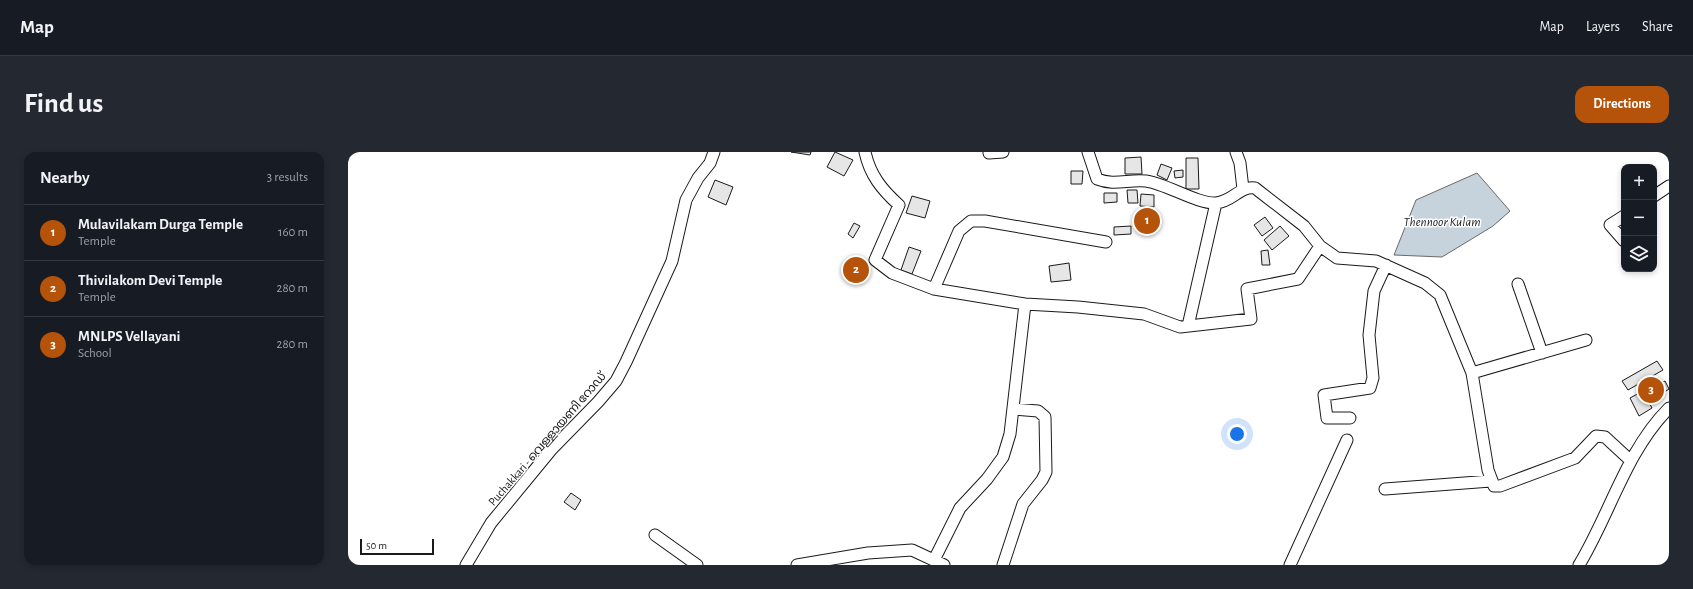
<!DOCTYPE html>
<meta charset="utf-8">
<style>
body{margin:0;font-family:"Alegreya Sans","Noto Sans Malayalam",sans-serif;background:#242831;color:#f1f3f6}
.controls{position:absolute;right:12px;top:12px;display:grid;overflow:hidden;border-radius:8px;box-shadow:0 2px 6px #0003}
.controls button{width:36px;height:36px;display:grid;place-items:center;padding:0;border:0;border-bottom:1px solid #363941;background:#171b24;color:#f1f3f6;font:20px sans-serif}
.scale{position:absolute;left:12px;bottom:10px;width:74px;box-sizing:border-box;padding-left:4px;border:2px solid #1a1a1a;border-top:0;font-size:11px;line-height:14px;white-space:nowrap;color:#1a1a1a;-webkit-text-stroke:3px #fff;paint-order:stroke}
.you{position:absolute;left:889px;top:282px;width:14px;height:14px;margin:-10px;border:3px solid #fff;border-radius:50%;background:#1a73e8;box-shadow:0 0 0 6px #1a73e833}
.badge{display:grid;place-items:center;width:26px;height:26px;border-radius:50%;background:#b45309;color:#fff;font-size:13px;font-weight:700}
.pin{position:absolute;translate:-50% -50%;border:2px solid #fff;box-shadow:0 1px 4px #0006}
.list{margin:0;padding:0;list-style:none}
h2{display:flex;justify-content:space-between;align-items:center;height:52px;margin:0;padding:0 16px;font-size:17px}
h2 small{font-size:13px;font-weight:400;color:#9ea1a6}
.list li{display:grid;grid-template-columns:26px 1fr auto;gap:12px;align-items:center;box-sizing:border-box;height:56px;padding:0 16px;border-top:1px solid #363941}
.list b{display:block;font-size:15px;white-space:nowrap}
.list p{margin:0;font-size:13px;white-space:nowrap;color:#9ea1a6}
.list em{font-size:13px;font-style:normal;color:#9ea1a6}
.icon{flex:none;width:22px;height:22px;fill:none;stroke:currentColor;stroke-width:2;stroke-linecap:round;stroke-linejoin:round}
.map{position:relative;flex:none;width:1321px;height:413px;overflow:hidden;border-radius:12px}
header{display:flex;align-items:center;gap:24px;box-sizing:border-box;height:56px;padding:0 20px;background:#171b24;border-bottom:1px solid #363941}
header strong{font-size:19px}
nav{display:flex;gap:22px;margin-inline-start:auto;font-size:14px}
.intro{display:flex;align-items:center;justify-content:space-between;box-sizing:border-box;height:96px;padding:0 24px}
h1{margin:0;font-size:28px}
.button{padding:10px 18px;border-radius:12px;background:#b45309;color:#fff;font-size:14px;font-weight:700}
main{display:flex;gap:24px;padding:0 24px}
aside{flex:1;background:#171b24;border-radius:12px;box-shadow:0 2px 6px #0003}
.map>svg:first-child{display:block}
.water{fill:#c6d2dc;stroke:#6a6a6a}
.lines{fill:none;stroke-linecap:round;stroke-linejoin:round}
.stream{stroke:#c6d2dc;stroke-width:3}
.building{fill:#e6e6e6;stroke:#1a1a1a}
.minor-casing{stroke:#1a1a1a;stroke-width:13}
.minor{stroke:#fff;stroke-width:11}
.labels{text-anchor:middle;dominant-baseline:central;stroke-width:3;stroke-linejoin:round;paint-order:stroke}
.street-label{font-size:12px;fill:#1a1a1a;stroke:#fff}
.water-label{font-size:13px;font-style:italic;fill:#1a1a1a;stroke:#fff}
</style>
<header>
<strong>Map</strong>
<nav><a>Map</a><a>Layers</a><a>Share</a></nav>
</header>
<div class="intro"><h1>Find us</h1><a class="button">Directions</a></div>
<main>
<aside>
<h2>Nearby<small>3 results</small></h2>
<ul class="list">
<li><span class="badge">1</span><div><b>Mulavilakam Durga Temple</b><p>Temple</p></div><em>160 m</em></li>
<li><span class="badge">2</span><div><b>Thivilakom Devi Temple</b><p>Temple</p></div><em>280 m</em></li>
<li><span class="badge">3</span><div><b>MNLPS Vellayani</b><p>School</p></div><em>280 m</em></li>
</ul>
</aside>
<div class="map">
<svg width="1321" height="413" viewBox="0 0 1321 413">
<rect width="100%" height="100%" fill="#fff"/>
<path class="water" d="M1129 21 1162 59 1145 74 1094 105 1046 103 1068 48Z"/>
<g class="lines">
<path class="stream" d="M0 6 3 0"/>
</g>
<path class="building" d="M443 0H463L462 3Z
M487 0 505 8 496 24 479 15Z
M793 5 794 22H777V6Z
M838 6H850L851 37H838Z
M813 12 824 16 819 28 809 23Z
M835 18V25L827 26 826 19Z
M723 19H735L734 32H723Z
M367 28 385 35 378 53 360 45Z
M779 38H789L790 51H780Z
M756 41H769V50L756 51Z
M793 42 806 43V55L792 54Z
M564 44 582 49 577 66 558 61Z
M917 65 925 76 914 84 906 73Z
M506 71 512 74 505 86 500 82Z
M783 74V82L766 83V75Z
M932 74 941 84 924 98 916 88Z
M561 95 573 99 564 122 553 118Z
M920 98 922 113H914L913 99Z
M721 111 723 128 703 130 701 114Z
M509 117 516 124 509 132 502 125Z
M1309 209 1315 218 1280 238 1274 229Z
M1317 229 1321 237 1315 241 1310 233Z
M1295 239 1304 256 1291 264 1282 246Z
M223 341 233 348 227 358 216 350Z"/>
<g class="lines">
<defs>
<path id="minor" d="M517 0C522 23 534 38 551 53L527 108 544 121 586 137 677 152 730 155 796 162 832 175 903 167 899 137 950 127 972 94
M740 0 749 27C766 34 781 27 798 29 819 32 849 52 868 51 886 49 891 34 907 36L956 74 972 94 989 106 1028 109 1077 131 1092 143 1124 221 1140 318 1146 334H1152L1227 306 1248 284 1257 285 1283 309
M888 0 892 11 895 37
M641 1 655 0
M1306 44 1321 34
M1276 89 1262 73 1276 64
M1170 132 1194 201
M586 137 611 79 623 69H637L758 90
M840 174 868 51
M1124 221 1238 188
M1002 266H979L976 243 1022 236 1025 226 1021 183 1026 139 1038 113
M1037 337 1143 329
M307 383 349 413
M586 408 612 356 639 327 655 305 662 282 677 152
M118 413 143 371 203 298 250 250 268 229 278 210 324 109 338 48 350 26 362 11 366 0
M449 413 520 401 564 398 596 413
M655 413 675 352 694 328 698 320 697 265 690 259 665 257
M942 413 999 288
M1231 413C1262 362 1278 299 1321 256"/>
</defs>
<use href="#minor" class="minor-casing"/>
<use href="#minor" class="minor"/>
</g>
<g class="labels">
<g class="street-label">
<text transform="translate(199 287) rotate(-49)">Puchakkari - വെള്ളായണി റോഡ്</text>
</g>
<g class="water-label">
<text x="1094" y="70">Thennoor Kulam</text>
</g>
</g>
</svg>
<div class="controls">
<button>+</button>
<button>−</button>
<button><svg class="icon" aria-label="layers" viewBox="0 0 24 24"><path d="M12 4l9 5-9 5-9-5zM3 14l9 5 9-5"/></svg></button>
</div>
<div class="scale">50 m</div>
<div class="you"></div>
<div class="pin badge" style="left:799px;top:69px">1</div>
<div class="pin badge" style="left:508px;top:118px">2</div>
<div class="pin badge" style="left:1303px;top:238px">3</div>
</div>
</main>
